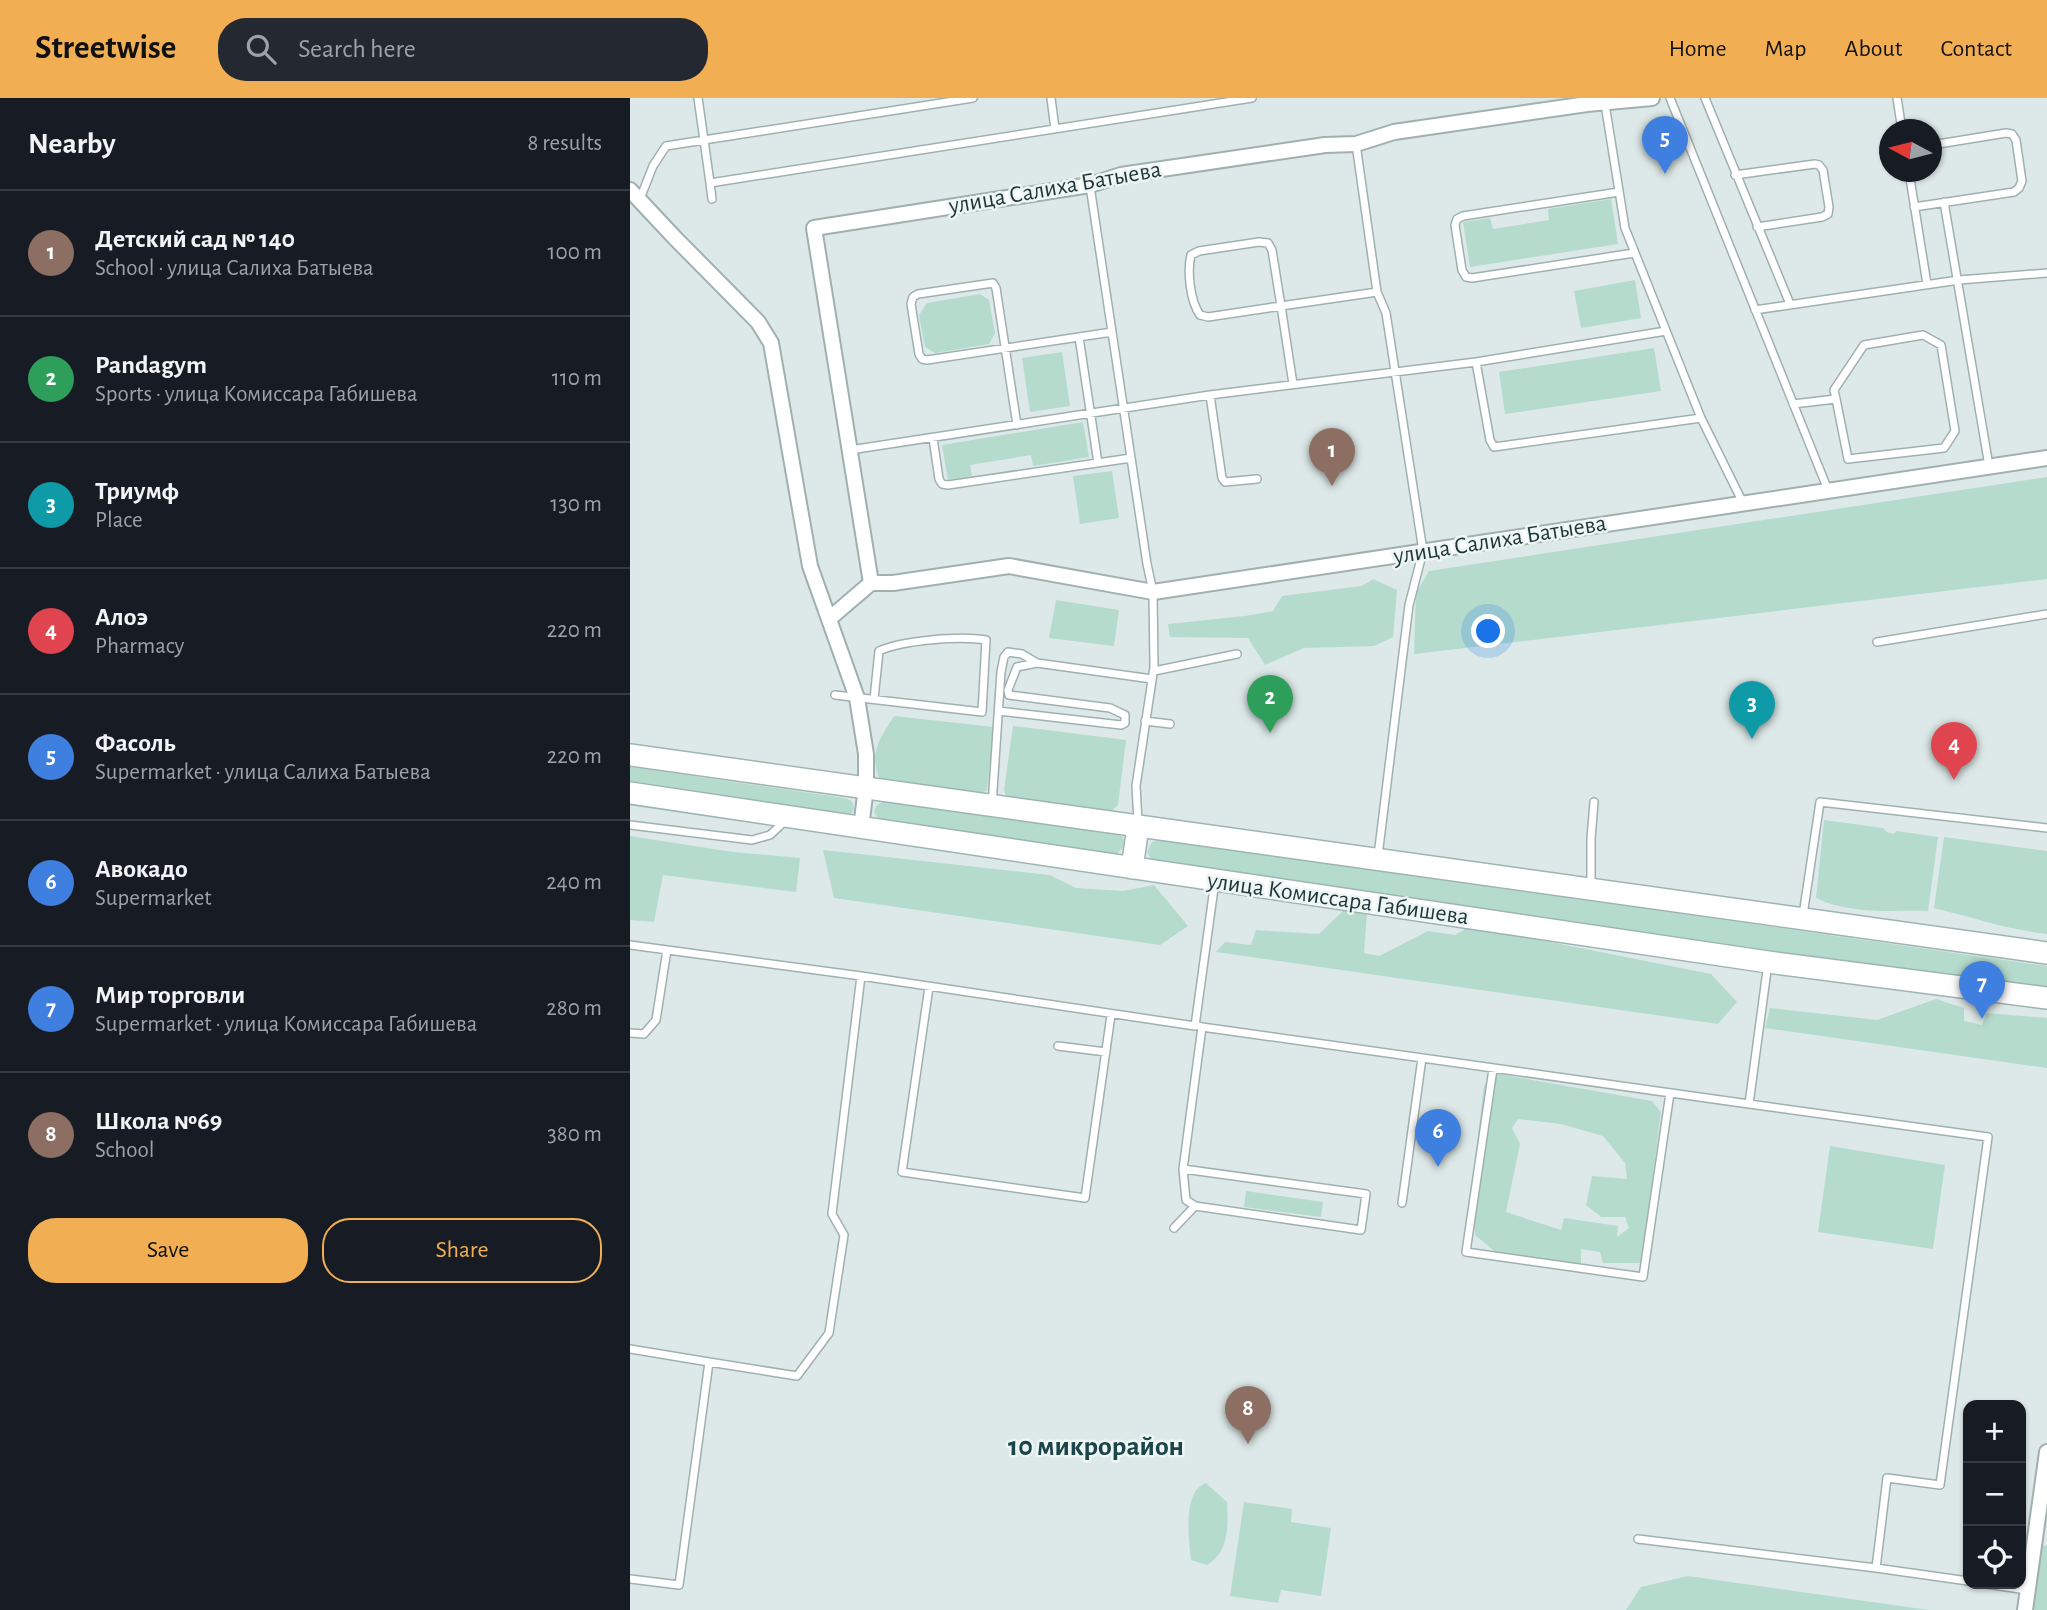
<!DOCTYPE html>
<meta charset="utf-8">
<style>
body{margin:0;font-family:"Alegreya Sans",sans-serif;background:#242831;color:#f1f3f6}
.controls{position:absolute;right:21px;bottom:21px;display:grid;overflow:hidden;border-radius:14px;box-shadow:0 2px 5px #0004}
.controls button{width:63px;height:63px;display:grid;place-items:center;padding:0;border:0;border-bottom:2px solid #363941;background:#171b24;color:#f1f3f6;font:35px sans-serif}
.compass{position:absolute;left:1249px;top:21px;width:63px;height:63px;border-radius:50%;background:#171b24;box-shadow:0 2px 5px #0004;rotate:277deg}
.you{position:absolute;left:859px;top:534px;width:24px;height:24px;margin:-18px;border:5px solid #fff;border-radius:50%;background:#1a73e8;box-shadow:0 0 0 10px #1a73e833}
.badge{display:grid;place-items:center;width:46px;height:46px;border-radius:50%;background:#f1ae53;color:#fff;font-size:23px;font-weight:700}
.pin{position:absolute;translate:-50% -58px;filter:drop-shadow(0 2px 4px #0008)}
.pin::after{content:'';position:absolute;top:37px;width:24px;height:21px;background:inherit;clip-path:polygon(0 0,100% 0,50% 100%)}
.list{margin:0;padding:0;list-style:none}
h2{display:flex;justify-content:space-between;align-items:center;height:91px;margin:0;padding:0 28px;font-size:30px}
h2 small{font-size:23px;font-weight:400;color:#9ea1a6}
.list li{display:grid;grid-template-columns:46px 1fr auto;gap:21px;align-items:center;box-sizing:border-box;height:126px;padding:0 28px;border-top:2px solid #363941}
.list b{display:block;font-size:26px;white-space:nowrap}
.list p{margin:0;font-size:23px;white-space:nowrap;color:#9ea1a6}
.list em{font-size:23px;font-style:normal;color:#9ea1a6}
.actions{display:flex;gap:14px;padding:21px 28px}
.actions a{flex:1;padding:16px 0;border:2px solid #f1ae53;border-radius:28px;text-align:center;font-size:24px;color:#f1ae53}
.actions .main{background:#f1ae53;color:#111}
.icon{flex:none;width:38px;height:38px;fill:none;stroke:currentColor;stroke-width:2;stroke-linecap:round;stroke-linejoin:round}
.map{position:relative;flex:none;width:1417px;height:1512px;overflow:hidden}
header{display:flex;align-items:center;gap:42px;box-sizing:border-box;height:98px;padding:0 35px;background:#f1ae53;color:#111}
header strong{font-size:33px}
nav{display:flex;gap:38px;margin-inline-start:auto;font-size:24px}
.search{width:490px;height:63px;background:#242831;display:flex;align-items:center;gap:18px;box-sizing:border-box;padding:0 24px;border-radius:28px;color:#9ea1a6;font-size:26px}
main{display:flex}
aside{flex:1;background:#171b24}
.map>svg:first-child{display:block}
.green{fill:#b5dbcc;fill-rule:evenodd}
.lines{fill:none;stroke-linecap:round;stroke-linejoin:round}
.lane-casing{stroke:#a0b0b0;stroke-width:10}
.street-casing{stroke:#a0b0b0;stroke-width:18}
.secondary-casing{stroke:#9cb4b4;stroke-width:24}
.lane{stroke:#fff;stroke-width:7}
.street{stroke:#fff;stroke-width:14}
.secondary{stroke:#fff;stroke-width:21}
.labels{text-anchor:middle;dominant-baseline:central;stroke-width:5;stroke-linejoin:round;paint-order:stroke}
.street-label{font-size:24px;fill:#1f3638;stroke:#edf6f4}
.quarter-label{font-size:28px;font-weight:bold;fill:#1b4549;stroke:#edf6f4}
</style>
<header>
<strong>Streetwise</strong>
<div class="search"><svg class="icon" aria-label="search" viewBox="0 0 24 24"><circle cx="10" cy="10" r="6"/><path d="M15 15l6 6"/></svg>Search here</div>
<nav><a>Home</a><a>Map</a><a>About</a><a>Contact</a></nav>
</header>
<main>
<aside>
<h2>Nearby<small>8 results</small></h2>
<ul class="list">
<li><span class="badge" style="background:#8d6e63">1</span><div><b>Детский сад № 140</b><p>School · улица Салиха Батыева</p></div><em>100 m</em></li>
<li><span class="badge" style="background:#2e9e5b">2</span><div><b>Pandagym</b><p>Sports · улица Комиссара Габишева</p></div><em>110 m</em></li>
<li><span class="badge" style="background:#0f9aa8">3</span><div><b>Триумф</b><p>Place</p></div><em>130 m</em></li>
<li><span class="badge" style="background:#e0444e">4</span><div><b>Алоэ</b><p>Pharmacy</p></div><em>220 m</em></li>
<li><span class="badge" style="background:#3f7fe0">5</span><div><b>Фасоль</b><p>Supermarket · улица Салиха Батыева</p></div><em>220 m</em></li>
<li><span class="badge" style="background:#3f7fe0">6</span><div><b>Авокадо</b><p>Supermarket</p></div><em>240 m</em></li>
<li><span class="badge" style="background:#3f7fe0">7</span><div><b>Мир торговли</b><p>Supermarket · улица Комиссара Габишева</p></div><em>280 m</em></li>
<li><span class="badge" style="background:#8d6e63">8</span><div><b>Школа №69</b><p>School</p></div><em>380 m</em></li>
</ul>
<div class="actions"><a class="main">Save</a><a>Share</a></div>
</aside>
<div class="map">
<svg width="1417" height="1512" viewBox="0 0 1417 1512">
<rect width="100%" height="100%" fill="#dde9e8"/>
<path class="green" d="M981 101 988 146 840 169 833 124 860 120 863 131 919 122 918 111Z
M1005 182 1011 220 951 230 944 193Z
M350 196 359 202 365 235 359 246 305 255 295 249 289 217 297 205Z
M1024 250 1031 293 875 316 869 274Z
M432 254 440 308 400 314 392 260Z
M453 324 459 359 403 368 401 357 340 367 342 378 318 382 312 347Z
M482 373 489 420 450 426 443 378Z
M1417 379V481L784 556 786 495 799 473Z
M743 481 767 492 763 539 744 548 674 550 635 567 618 540 540 539 538 526 615 518 643 513 652 498 732 488Z
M426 502 489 512 484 548 419 540Z
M264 618 364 629 357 692 345 699 252 686C237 657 249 642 264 618Z
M383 628 496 642 488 707 479 715 377 701 374 692Z
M0 669 215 700 222 703 224 711 220 718 0 690Z
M253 703 485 735 493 739 495 747 486 757 250 724 244 714 246 708Z
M1194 722 1253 730 1257 734 1263 736 1267 733 1308 739 1298 813C1260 812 1222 817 1186 800Z
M0 738 103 754 170 760 166 794 33 777 24 824 0 822Z
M1314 739 1417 753V836C1378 832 1342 819 1304 810Z
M530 742 1417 868V894L527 764 521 761 517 754 522 744Z
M193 752 420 777 446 790 493 793 524 787 558 828 530 847 204 800Z
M715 811 737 815 734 855 749 858 798 833 825 837 840 828 1081 876 1107 904 1088 926 586 854 595 844 621 847 626 832 689 836Z
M1306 901 1334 910V923L1352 927 1356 915 1417 920V970L1135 930 1140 910 1247 922Z
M863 975 1022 1003 1031 1014 1012 1165H973L970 1154 951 1151V1169L868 1156 845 1137 842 1088 854 988ZM888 1021 931 1026 973 1038 995 1065 997 1081 962 1078 956 1107 971 1119H995L999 1130 987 1139 988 1128 934 1120 931 1132 876 1114 890 1046 882 1030Z
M1200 1048 1315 1067 1303 1151 1188 1134Z
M616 1093 693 1104 691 1119 614 1109Z
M576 1385 597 1404C598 1427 600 1453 577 1467L561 1462C559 1442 552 1393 576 1385Z
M614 1404 662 1411 661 1424 701 1430 691 1498 651 1492 648 1505 600 1498Z
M1406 1446 1417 1448V1512H1396Z
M1058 1478 1299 1512H996L1011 1489Z"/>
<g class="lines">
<defs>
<path id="lane" d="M421 0 425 31
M1040 0 1198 392
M1075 0 1160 206
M1267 0 1272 32
M975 6 995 130 1071 320 1113 405
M726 46 747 194 756 215 793 453 779 507 748 758
M1279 74 1297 186
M1105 77 1185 66 1189 67 1193 72 1199 109 1198 116 1192 119 1127 129
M80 85 74 42 343 0
M460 88 517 466 523 494 524 569 506 688 508 724
M989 94 833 118 827 121 825 127 832 172 836 179 842 180 1004 155
M10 101 23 68 36 48 74 42 68 0
M82 101 80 85 622 0
M1314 104 1359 368
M1284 109 1384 94 1389 90 1392 83 1386 42 1382 36 1376 35 1302 47
M1125 212 1329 182 1417 175
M449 239 468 365
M846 264 860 342 864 349 1071 320
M663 286 651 208 578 219 570 217C560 203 557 173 561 157L569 153 629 144 638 145 642 152 651 208 747 194
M580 297 592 380 595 384 627 381
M1163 306 1206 301 1204 292 1234 247 1293 237 1311 247 1325 333 1314 350 1218 361 1206 301
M387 327 366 190 363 185 288 196 283 199 281 206 289 256 292 261 297 262 482 234
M303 340 309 381 312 386 318 387 501 360
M220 352 580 297 846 264 1036 233
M1247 544 1417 516
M524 573 607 556
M205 597 352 614 356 542C330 538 273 542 249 553L244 601
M369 613 491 627 495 625V617L480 610 379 597 378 592 387 569 407 565 522 581
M515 623 540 626
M362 707 371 574 374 559 378 554 392 556 407 565
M0 727 122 742 140 737 156 722
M961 787V741L964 704
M1173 817 1190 704 1417 730
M0 847 231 878 565 928 585 783
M299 889 272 1074 455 1100 481 917
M572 929 1119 1006 1138 865
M0 935 14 936 26 922 37 852
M428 948 476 954
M863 971 836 1154 1013 1179 1040 995
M1119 1006 1358 1039 1310 1387 1257 1380 1246 1470 1338 1483
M553 1071 556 1102 565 1108 731 1132 736 1096 553 1071 572 929 569 928
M772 1105 792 960
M544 1130 565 1108
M0 1251 79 1264 49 1487 0 1481
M79 1264 167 1278 199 1235 214 1137 202 1116 231 878
M1008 1441 1246 1470
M1356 1486 1397 1492"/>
<path id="street" d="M0 92 45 140 128 224 141 245 180 468 227 600 236 656V689L231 730
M241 485 184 130 460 87 491 77 695 47 726 46 764 34 957 6 1022 0
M199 521 241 485H263L379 468 523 494 1417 360
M1395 1512 1417 1354"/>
<path id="secondary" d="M0 657 1417 855
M0 695 1138 864 1417 900
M502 770 508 729"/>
</defs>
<use href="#lane" class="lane-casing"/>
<use href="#street" class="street-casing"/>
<use href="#secondary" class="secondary-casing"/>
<use href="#lane" class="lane"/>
<use href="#street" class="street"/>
<use href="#secondary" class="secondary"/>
</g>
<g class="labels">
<g class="street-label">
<text transform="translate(425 90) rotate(-10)">улица Салиха Батыева</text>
<text transform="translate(870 442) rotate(-9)">улица Салиха Батыева</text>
<text transform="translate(708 801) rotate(8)">улица Комиссара Габишева</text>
</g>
<g class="quarter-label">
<text x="466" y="1349">10 микрорайон</text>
</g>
</g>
</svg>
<div class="controls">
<button>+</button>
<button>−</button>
<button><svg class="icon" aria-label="locate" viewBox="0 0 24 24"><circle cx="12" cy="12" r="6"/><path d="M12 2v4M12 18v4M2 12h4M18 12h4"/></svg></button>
</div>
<svg class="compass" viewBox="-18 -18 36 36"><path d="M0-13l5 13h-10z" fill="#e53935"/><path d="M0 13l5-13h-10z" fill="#9ea1a6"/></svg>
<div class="you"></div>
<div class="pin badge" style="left:702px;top:388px;background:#8d6e63">1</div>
<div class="pin badge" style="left:640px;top:635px;background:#2e9e5b">2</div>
<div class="pin badge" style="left:1122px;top:641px;background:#0f9aa8">3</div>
<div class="pin badge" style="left:1324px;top:682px;background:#e0444e">4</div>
<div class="pin badge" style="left:1035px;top:76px;background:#3f7fe0">5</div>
<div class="pin badge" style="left:808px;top:1069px;background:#3f7fe0">6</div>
<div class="pin badge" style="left:1352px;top:921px;background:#3f7fe0">7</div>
<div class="pin badge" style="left:618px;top:1346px;background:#8d6e63">8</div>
</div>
</main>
